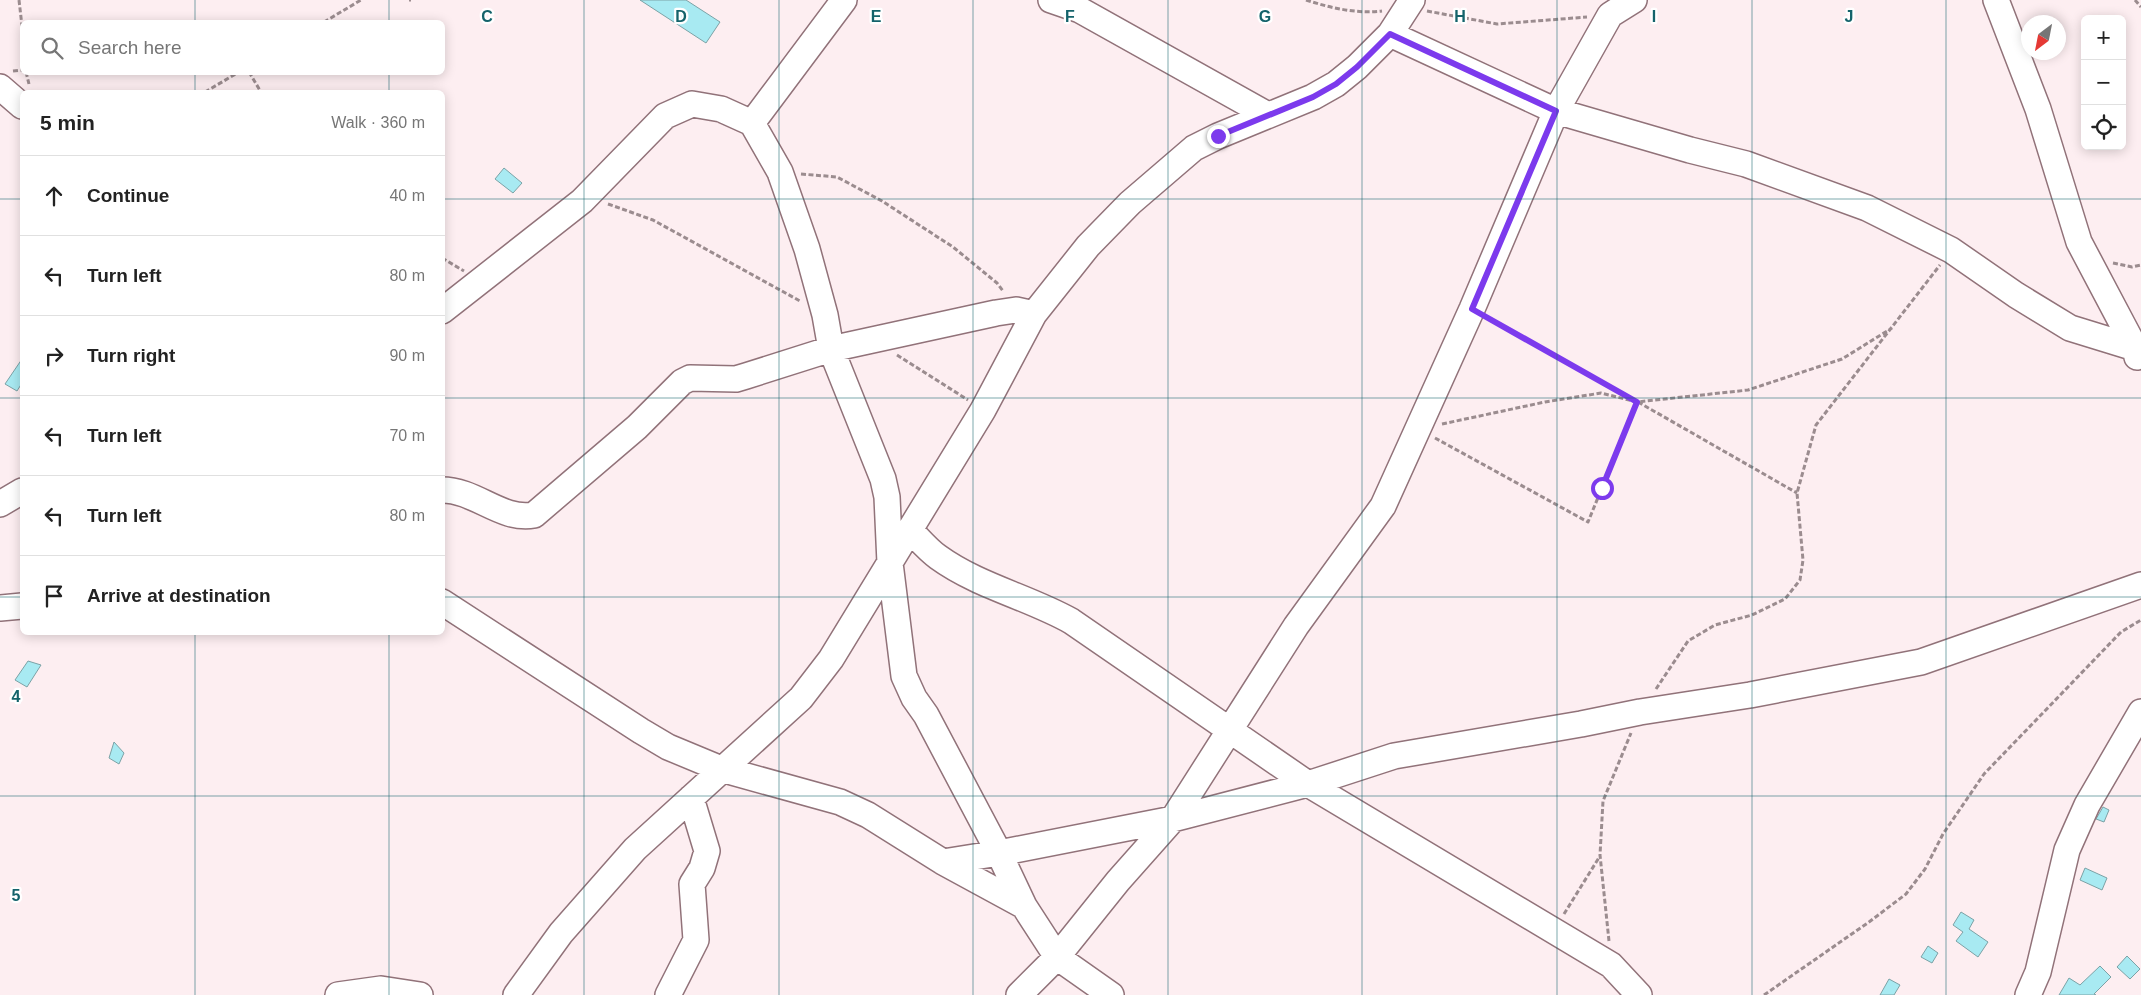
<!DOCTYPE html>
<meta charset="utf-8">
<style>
body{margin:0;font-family:Helvetica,sans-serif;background:#f6f6f6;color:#222}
.controls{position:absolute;right:15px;top:15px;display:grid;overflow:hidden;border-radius:8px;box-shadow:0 2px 12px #0003}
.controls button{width:45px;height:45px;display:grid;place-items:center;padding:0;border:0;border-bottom:1px solid #e0e0e0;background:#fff;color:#222;font:25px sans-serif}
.compass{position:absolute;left:2021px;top:15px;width:45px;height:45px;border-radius:50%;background:#fff;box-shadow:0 2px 12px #0003;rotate:212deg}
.stop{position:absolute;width:15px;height:15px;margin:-11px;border:4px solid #7c3aed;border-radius:50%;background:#fff}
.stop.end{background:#7c3aed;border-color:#fff;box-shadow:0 1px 5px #0008}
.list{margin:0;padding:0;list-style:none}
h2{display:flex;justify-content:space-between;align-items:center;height:65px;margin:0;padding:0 20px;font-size:21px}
h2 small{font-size:16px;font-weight:400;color:#767676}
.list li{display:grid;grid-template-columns:32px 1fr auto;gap:15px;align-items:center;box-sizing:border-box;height:80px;padding:0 20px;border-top:1px solid #e0e0e0}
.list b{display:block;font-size:19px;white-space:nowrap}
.list em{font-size:16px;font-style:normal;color:#767676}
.icon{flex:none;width:28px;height:28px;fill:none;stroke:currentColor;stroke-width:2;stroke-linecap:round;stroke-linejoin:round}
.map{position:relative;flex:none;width:2141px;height:995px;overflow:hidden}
.search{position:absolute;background:#fff;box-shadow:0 2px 12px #0003;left:20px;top:20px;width:425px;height:55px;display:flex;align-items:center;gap:12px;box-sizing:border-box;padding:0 18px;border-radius:8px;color:#767676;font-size:19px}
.panel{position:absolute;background:#fff;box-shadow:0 2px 12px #0003;left:20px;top:90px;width:425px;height:545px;border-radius:8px}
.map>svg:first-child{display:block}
.building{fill:#a8eaf2;stroke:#7ca2a6}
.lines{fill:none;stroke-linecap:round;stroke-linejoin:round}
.minor-casing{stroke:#917279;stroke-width:28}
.path{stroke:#9b8c8f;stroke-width:3;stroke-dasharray:5 2.5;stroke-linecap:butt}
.minor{stroke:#fff;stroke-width:25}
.route{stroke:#7c3aed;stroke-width:6}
.grid{fill:none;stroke:#14636b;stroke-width:1;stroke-opacity:0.55}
.grid-label{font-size:16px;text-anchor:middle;font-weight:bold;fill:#14636b;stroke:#fff;stroke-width:4.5;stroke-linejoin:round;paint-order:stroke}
</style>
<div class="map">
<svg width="2141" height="995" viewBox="0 0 2141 995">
<rect width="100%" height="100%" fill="#fdeef1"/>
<path class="building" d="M640 0H686L720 22 706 43Z
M504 168 522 183 513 193 495 179Z
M22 359V383L17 391 5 384Z
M28 661 41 665 27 687 15 680Z
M114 742 124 753 119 764 109 758Z
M2103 807 2109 810 2104 822 2096 819Z
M2085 868 2107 878 2102 890 2080 880Z
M1961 912 1974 920 1969 929 1988 942 1978 957 1956 941 1963 932 1953 925Z
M1928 946 1938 953 1932 963 1921 957Z
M2127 956 2140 969 2130 979 2117 967Z
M2100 966 2111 977 2094 994 2096 995H2059L2069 978 2080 985Z
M1889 979 1900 985 1894 995H1880Z"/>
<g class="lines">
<defs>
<path id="minor" d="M1051 0 1080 10 1268 115
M1996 0 2038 109 2079 242 2135 348 2137 357
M1390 34 1556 111 1690 150 1746 164 1867 208 1951 250 2016 295 2070 328 2135 348 2141 352
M0 87 22 106
M752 123 844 0
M442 311 582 201 665 116 692 104 721 109 752 123 780 172 807 249 825 315 831 349 883 479 887 497 890 563 904 676 914 698 926 715 999 853 1024 906 1057 957 1111 995
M442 490C476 490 501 521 534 515L637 427 682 382 690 378 736 379 746 376 831 349 996 313 1016 310 1034 314
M0 504 22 491
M910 530C919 539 928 550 938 557 978 586 1028 597 1071 621L1308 784 1611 965 1639 995
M442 602 641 731 668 747 721 769 840 802 868 815 943 862 1024 906
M0 608 22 606
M943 862 999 853 1173 819 1308 784 1394 756 1581 724 1640 712 1750 695 1921 662 2141 585
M338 995 381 989 420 995
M516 995 561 933 635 849 801 698 831 659 983 410 1034 314 1088 246 1130 203 1194 148 1218 136 1313 97 1336 84 1357 67 1390 34 1412 0
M668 995 696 940 692 884 702 868 707 851 691 798
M1019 995 1057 957 1118 881 1173 819 1296 626 1383 506 1472 309 1556 111 1610 15 1634 0
M2028 995 2038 972 2067 850 2087 805 2141 712"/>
</defs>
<use href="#minor" class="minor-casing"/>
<path class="path" d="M19 0 22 26
M409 0H411
M1306 0C1331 8 1356 14 1382 11
M2135 0 2141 7
M1427 11 1497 24 1587 17
M324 22 361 0
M13 71 22 70
M26 72 29 84
M249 72 261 92
M205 92 239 72
M801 174 837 177 882 201 953 247 997 283 1003 291
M608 204 653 220 800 301
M442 258 464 271
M2113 263 2132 267 2141 265
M1490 319 1633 399
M897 355 968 400
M1638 402 1797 493
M1442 424 1545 402 1601 393 1637 402
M1435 438 1588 522 1637 402 1748 390 1842 359 1892 328
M1656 689 1688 641 1715 625 1752 615 1785 599 1800 580 1803 560 1797 493 1816 425 1940 265
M1564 914 1600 856
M1609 941 1600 855 1603 801 1631 733
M1764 995 1869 922 1906 894 1925 869 1943 834 1984 774 2121 632 2141 620"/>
<use href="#minor" class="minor"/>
</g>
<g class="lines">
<path class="route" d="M1218 136 1313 97 1336 84 1357 67 1390 34 1556 111 1472 309 1637 402 1602 488"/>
</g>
<path class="grid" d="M195 0V22M389 0V22M584 0V995M779 0V995M973 0V995M1168 0V995M1362 0V995M1557 0V995M1752 0V995M1946 0V995M195 72V92M389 72V92M0 199H22M442 199H2141M0 398H22M442 398H2141M0 597H22M442 597H2141M195 632V995M389 632V995M0 796H2141"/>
<g class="grid-label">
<text x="487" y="22">C</text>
<text x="681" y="22">D</text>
<text x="876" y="22">E</text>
<text x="1070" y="22">F</text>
<text x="1265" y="22">G</text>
<text x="1460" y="22">H</text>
<text x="1654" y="22">I</text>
<text x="1849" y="22">J</text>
<text x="16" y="702">4</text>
<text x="16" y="901">5</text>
</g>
</svg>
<div class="controls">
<button>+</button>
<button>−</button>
<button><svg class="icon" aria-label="locate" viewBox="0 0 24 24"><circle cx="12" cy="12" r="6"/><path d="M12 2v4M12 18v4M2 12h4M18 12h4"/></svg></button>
</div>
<svg class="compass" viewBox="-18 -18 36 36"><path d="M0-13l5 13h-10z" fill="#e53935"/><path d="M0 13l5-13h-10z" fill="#767676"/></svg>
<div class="stop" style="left:1602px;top:488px"></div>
<div class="stop end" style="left:1218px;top:136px"></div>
<div class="search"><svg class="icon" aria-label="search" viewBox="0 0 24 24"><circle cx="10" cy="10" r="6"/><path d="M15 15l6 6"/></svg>Search here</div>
<section class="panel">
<h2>5 min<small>Walk · 360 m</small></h2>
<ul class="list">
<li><svg class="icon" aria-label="ahead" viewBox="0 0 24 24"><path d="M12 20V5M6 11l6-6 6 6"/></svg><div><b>Continue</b></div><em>40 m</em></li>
<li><svg class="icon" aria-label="left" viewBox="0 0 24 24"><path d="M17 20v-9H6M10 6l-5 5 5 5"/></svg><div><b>Turn left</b></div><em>80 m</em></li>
<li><svg class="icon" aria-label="right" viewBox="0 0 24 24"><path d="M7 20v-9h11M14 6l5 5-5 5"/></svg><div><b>Turn right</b></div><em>90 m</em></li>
<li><svg class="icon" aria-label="left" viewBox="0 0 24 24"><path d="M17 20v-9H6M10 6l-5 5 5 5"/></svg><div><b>Turn left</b></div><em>70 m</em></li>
<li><svg class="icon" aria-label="left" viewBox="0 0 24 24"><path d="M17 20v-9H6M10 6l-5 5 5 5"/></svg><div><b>Turn left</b></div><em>80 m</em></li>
<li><svg class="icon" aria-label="arrive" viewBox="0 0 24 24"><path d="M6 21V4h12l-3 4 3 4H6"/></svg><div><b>Arrive at destination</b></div></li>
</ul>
</section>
</div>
